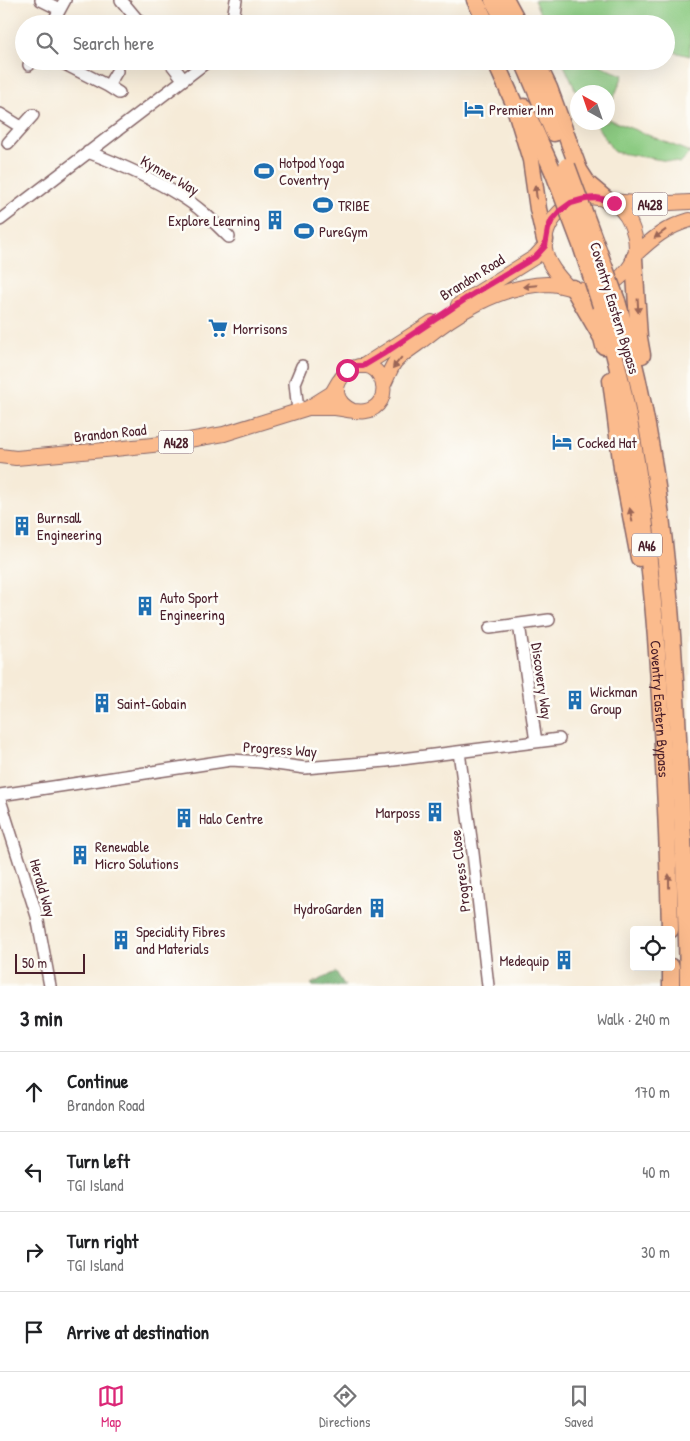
<!DOCTYPE html>
<meta charset="utf-8">
<style>
body{margin:0;font-family:"Patrick Hand",sans-serif;background:#f2f2f2;color:#202124}
.controls{position:absolute;right:15px;bottom:15px;display:grid;overflow:hidden;border-radius:5px;box-shadow:0 5px 20px #0002}
.controls button{width:45px;height:45px;display:grid;place-items:center;padding:0;border:0;border-bottom:1px solid #e0e0e0;background:#fff;color:#202124;font:25px sans-serif}
.compass{position:absolute;left:570px;top:85px;width:45px;height:45px;border-radius:50%;background:#fff;box-shadow:0 5px 20px #0002;rotate:320deg}
.scale{position:absolute;left:15px;bottom:12px;width:70px;box-sizing:border-box;padding-left:5px;border:2px solid #4a1f2b;border-top:0;font-size:14px;line-height:18px;white-space:nowrap;color:#4a1f2b;-webkit-text-stroke:4px #fdfcf7;paint-order:stroke}
.stop{position:absolute;width:15px;height:15px;margin:-11px;border:4px solid #db2777;border-radius:50%;background:#fff}
.stop.end{background:#db2777;border-color:#fff;box-shadow:0 1px 5px #0008}
.list{margin:0;padding:0;list-style:none}
h2{display:flex;justify-content:space-between;align-items:center;height:65px;margin:0;padding:0 20px;font-size:21px}
h2 small{font-size:16px;font-weight:400;color:#757577}
.list li{display:grid;grid-template-columns:32px 1fr auto;gap:15px;align-items:center;box-sizing:border-box;height:80px;padding:0 20px;border-top:1px solid #e0e0e0}
.list b{display:block;font-size:19px;white-space:nowrap}
.list p{margin:0;font-size:16px;white-space:nowrap;color:#757577}
.list em{font-size:16px;font-style:normal;color:#757577}
.icon{flex:none;width:28px;height:28px;fill:none;stroke:currentColor;stroke-width:2;stroke-linecap:round;stroke-linejoin:round}
.map{position:relative;flex:none;width:690px;height:986px;overflow:hidden}
.search{position:absolute;background:#fff;box-shadow:0 5px 20px #0002;left:15px;right:15px;top:15px;height:55px;display:flex;align-items:center;gap:12px;box-sizing:border-box;padding:0 18px;border-radius:28px;color:#757577;font-size:19px}
.sheet{height:385px;background:#fff}
nav{display:flex;justify-content:space-around;align-items:center;box-sizing:border-box;height:70px;border-top:1px solid #e0e0e0;background:#fff;font-size:14px;color:#757577}
nav a{display:grid;justify-items:center;gap:2px}
nav .on{color:#db2777}
.map>svg:first-child{display:block}
.green{fill:#8ccb82;stroke:#6b7556}
.forest{fill:#71af70;stroke:#5e674e}
.lines{fill:none;stroke-linecap:round;stroke-linejoin:round}
.minor-casing{stroke:#866668;stroke-width:14}
.major-casing{stroke:#866668;stroke-width:16}
.highway-casing{stroke:#866668;stroke-width:19}
.minor{stroke:#fff;stroke-width:11}
.major{stroke:#fbbb8d;stroke-width:14}
.highway{stroke:#fbbb8d;stroke-width:16}
.highway-bridge-casing{stroke:#866668;stroke-width:19;stroke-linecap:butt}
.highway-bridge{stroke:#fbbb8d;stroke-width:16}
.oneway{fill:#9a6557}
.route{stroke:#db2777;stroke-width:6}
.labels{text-anchor:middle;dominant-baseline:central;stroke-width:5;stroke-linejoin:round;paint-order:stroke}
.shield{fill:#fdfcf7;stroke:#806168;stroke-width:1}
.shield-label{font-size:14px;font-weight:bold;fill:#4a1f2b}
.poi-label{font-size:15px;fill:#4a1f2b;stroke:#fdfcf7;text-anchor:start}
.street-label{font-size:15px;fill:#4a1f2b;stroke:#fdfcf7}
</style>
<div class="map">
<svg width="690" height="986" viewBox="0 0 690 986">
<rect width="100%" height="100%" fill="#fdfcf7"/>
<filter id="ink" filterUnits="userSpaceOnUse"><feTurbulence type="fractalNoise" baseFrequency=".02" numOctaves="2"/><feDisplacementMap in="SourceGraphic" scale="10" xChannelSelector="R" yChannelSelector="G"/><feConvolveMatrix kernelMatrix="1 2 1 2 8 2 1 2 1" color-interpolation-filters="sRGB"/></filter>
<filter id="wash" filterUnits="userSpaceOnUse"><feTurbulence type="fractalNoise" baseFrequency=".0096" numOctaves="4" result="noise"/><feDisplacementMap in="SourceGraphic" scale="20" xChannelSelector="R" yChannelSelector="G"/><feGaussianBlur stdDeviation="1.12" result="paint"/><feColorMatrix in="noise" values="0 0 0 0 0 0 0 0 0 0 0 0 0 0 0 0 0 1.4 0 .05"/><feComposite in="paint" operator="in"/></filter>
<g filter="url(#wash)">
<rect width="100%" height="100%" fill="#f6ebd8"/>
<path class="green" d="M534 0H690V56L666 50V24H634L616 17 613 24H545Z
M562 61H598L597 65 623 75 608 112V92L577 93Z
M608 119 690 152V153L680 163 614 152 595 123 608 122Z"/>
<path class="forest" d="M336 972 345 986H313L311 984Z"/>
</g>
<g filter="url(#ink)">
<g class="lines">
<defs>
<path id="minor" d="M41 0 59 9
M121 0 141 24
M52 24 65 0
M232 24 236 0
M59 61 108 86 119 93
M169 61 183 79
M29 65 31 61
M108 86 117 71
M0 114 21 127
M8 143 33 115
M88 152C119 164 150 177 179 195 197 205 214 222 229 237
M0 220 208 61
M298 411 295 383 302 366
M519 624 536 742
M490 628 549 620
M459 752 473 853 488 986
M0 795 231 760 262 762 305 768 386 761 559 739
M0 800 37 916 50 986"/>
<path id="major" d="M610 201 650 204 690 202
M635 255C653 238 666 227 690 220
M458 305 535 257 545 246
M363 366 432 322
M383 386C387 379 390 369 395 362 401 355 411 349 419 343 456 313 498 286 547 284 556 284 565 287 573 289 587 291 606 288 617 280 624 275 633 264 635 256 639 236 628 209 609 201 578 187 542 217 545 249 547 264 558 276 568 287
M308 408C317 408 326 408 335 408 351 410 371 418 381 400 384 394 384 387 382 381 368 341 309 390 353 411
M0 456 16 458 115 449 171 443 224 434 308 408 332 393 339 381"/>
<g id="highway">
<path d="M475 0 487 24"/>
<path d="M493 0 506 24"/>
<path d="M506 0 519 24"/>
<path d="M495 61 513 101 531 160 538 209 545 240"/>
<path d="M523 61 554 133"/>
<path d="M536 61 549 88 579 170 588 184 607 200"/>
<path d="M524 107 553 171"/>
<path d="M634 258 639 338 642 355"/>
<path d="M573 288 602 338 604 346"/>
<path d="M617 301C660 442 671 590 678 737 682 820 687 903 688 986"/>
<path id="s1" d="M601 306C634 414 647 526 656 638 663 735 668 832 670 930"/>
<path d="M611 380 622 468 639 558"/>
<path d="M671 967V986"/>
</g>
</defs>
<use href="#minor" class="minor-casing"/>
<use href="#major" class="major-casing"/>
<use href="#highway" class="highway-casing"/>
<use href="#minor" class="minor"/>
<use href="#major" class="major"/>
<use href="#highway" class="highway"/>
<defs>
<path id="highway-bridge" d="M567 166 617 301
M553 171 581 245 601 306"/>
</defs>
<use href="#highway-bridge" class="highway-bridge-casing"/>
<use href="#highway-bridge" class="highway-bridge"/>
</g>
<defs><path id="oneway-solid" d="M-6-.8H1V-3.2L6.5 0L1 3.2V.8H-6Z" transform="scale(1.25)"/></defs>
<g class="oneway">
<use href="#oneway-solid" transform="translate(536 192) rotate(-97)"/>
<use href="#oneway-solid" transform="translate(660 234) rotate(144)"/>
<use href="#oneway-solid" transform="translate(530 286) rotate(175)"/>
<use href="#oneway-solid" transform="translate(638 306) rotate(87)"/>
<use href="#oneway-solid" transform="translate(397 363) rotate(129)"/>
<use href="#oneway-solid" transform="translate(631 515) rotate(-101)"/>
<use href="#oneway-solid" transform="translate(669 881) rotate(-91)"/>
</g>
</g>
<g class="lines" filter="url(#ink)">
<path class="route" d="M347 370 356 366H363L383 354 470 296 535 257 545 246 548 229 552 220 560 211 571 203 585 199 596 198 607 200 614 203"/>
</g>
<defs>
<symbol id="hotel-bare" viewBox="-9 -9 18 18"><path d="M-6-4.5h1.5V1H6V5H4.5V3h-9V5H-6ZM-4 0a1.8 1.8 0 1 1 3.6 0ZM.5 0V-2.5h3Q6-2.5 6 0Z" fill="#1f6fb2" stroke="#fdfcf7" stroke-width="2.5" paint-order="stroke"/></symbol>
<symbol id="stadium-bare" viewBox="-9 -9 18 18"><path d="M0-5a6.5 5 0 1 0 0 10a6.5 5 0 1 0 0-10ZM-3.5-1.8h7v3.6h-7Z" fill="#1f6fb2" stroke="#fdfcf7" stroke-width="2.5" paint-order="stroke"/></symbol>
<symbol id="building-bare" viewBox="-9 -9 18 18"><path d="M-4-6H4V6H1V3H-1V6H-4ZM-2.5-4.3h1.7v1.8h-1.7ZM.8-4.3h1.7v1.8H.8ZM-2.5-1h1.7V.8h-1.7ZM.8-1h1.7V.8H.8Z" fill="#1f6fb2" stroke="#fdfcf7" stroke-width="2.5" paint-order="stroke"/></symbol>
<symbol id="supermarket-bare" viewBox="-9 -9 18 18"><path d="M-6-5.5h2.5l.6 2H6L4.5 2H-2.5L-4.4-4H-6ZM-1.5 3.2a1.3 1.3 0 1 0 .1 0ZM3 3.2a1.3 1.3 0 1 0 .1 0Z" fill="#1f6fb2" stroke="#fdfcf7" stroke-width="2.5" paint-order="stroke"/></symbol>
</defs>
<g fill-rule="evenodd">
<use href="#hotel-bare" x="460" y="95" width="28" height="28"/>
<use href="#stadium-bare" x="250" y="157" width="28" height="28"/>
<use href="#stadium-bare" x="309" y="191" width="28" height="28"/>
<use href="#building-bare" x="261" y="206" width="28" height="28"/>
<use href="#stadium-bare" x="290" y="217" width="28" height="28"/>
<use href="#supermarket-bare" x="204" y="314" width="28" height="28"/>
<use href="#hotel-bare" x="548" y="428" width="28" height="28"/>
<use href="#building-bare" x="8" y="512" width="28" height="28"/>
<use href="#building-bare" x="131" y="592" width="28" height="28"/>
<use href="#building-bare" x="561" y="686" width="28" height="28"/>
<use href="#building-bare" x="88" y="689" width="28" height="28"/>
<use href="#building-bare" x="421" y="798" width="28" height="28"/>
<use href="#building-bare" x="170" y="804" width="28" height="28"/>
<use href="#building-bare" x="66" y="841" width="28" height="28"/>
<use href="#building-bare" x="363" y="894" width="28" height="28"/>
<use href="#building-bare" x="107" y="926" width="28" height="28"/>
<use href="#building-bare" x="550" y="946" width="28" height="28"/>
</g>
<g class="labels">
<g class="shield">
<rect x="632.5" y="192.5" width="35" height="23" rx="4"/>
<rect x="158.5" y="430.5" width="35" height="23" rx="4"/>
<rect x="632" y="533.5" width="30" height="23" rx="4"/>
</g>
<g class="shield-label">
<text x="650" y="204">A428</text>
<text x="176" y="442">A428</text>
<text x="647" y="545">A46</text>
</g>
<g class="poi-label">
<text x="489" y="109">Premier Inn</text>
<text x="279" y="162">Hotpod Yoga<tspan x="279" dy="17">Coventry</tspan></text>
<text x="338" y="205">TRIBE</text>
<text x="260" y="220" text-anchor="end">Explore Learning</text>
<text x="319" y="231">PureGym</text>
<text x="233" y="328">Morrisons</text>
<text x="577" y="442">Cocked Hat</text>
<text x="37" y="517">Burnsall<tspan x="37" dy="17">Engineering</tspan></text>
<text x="160" y="597">Auto Sport<tspan x="160" dy="17">Engineering</tspan></text>
<text x="590" y="691">Wickman<tspan x="590" dy="17">Group</tspan></text>
<text x="117" y="703">Saint-Gobain</text>
<text x="420" y="812" text-anchor="end">Marposs</text>
<text x="199" y="818">Halo Centre</text>
<text x="95" y="846">Renewable<tspan x="95" dy="17">Micro Solutions</tspan></text>
<text x="362" y="908" text-anchor="end">HydroGarden</text>
<text x="136" y="931">Speciality Fibres<tspan x="136" dy="17">and Materials</tspan></text>
<text x="549" y="960" text-anchor="end">Medequip</text>
</g>
<g class="street-label">
<text transform="translate(170 175) rotate(30)">Kynner Way</text>
<text transform="translate(472 277) rotate(-32)">Brandon Road</text>
<text transform="translate(615 308) rotate(73)">Coventry Eastern Bypass</text>
<text transform="translate(110 433) rotate(-6)">Brandon Road</text>
<text transform="translate(542 681) rotate(82)">Discovery Way</text>
<text stroke="none"><textPath href="#s1" startOffset="408">Coventry Eastern Bypass</textPath></text>
<text transform="translate(280 749) rotate(4)">Progress Way</text>
<text transform="translate(460 871) rotate(-97)">Progress Close</text>
<text transform="translate(43 888) rotate(74)">Herald Way</text>
</g>
</g>
</svg>
<div class="controls">
<button><svg class="icon" aria-label="locate" viewBox="0 0 24 24"><circle cx="12" cy="12" r="6"/><path d="M12 2v4M12 18v4M2 12h4M18 12h4"/></svg></button>
</div>
<svg class="compass" viewBox="-18 -18 36 36"><path d="M0-13l5 13h-10z" fill="#e53935"/><path d="M0 13l5-13h-10z" fill="#757577"/></svg>
<div class="scale">50 m</div>
<div class="stop" style="left:347px;top:370px"></div>
<div class="stop end" style="left:614px;top:203px"></div>
<div class="search"><svg class="icon" aria-label="search" viewBox="0 0 24 24"><circle cx="10" cy="10" r="6"/><path d="M15 15l6 6"/></svg>Search here</div>
</div>
<section class="sheet">
<h2>3 min<small>Walk · 240 m</small></h2>
<ul class="list">
<li><svg class="icon" aria-label="ahead" viewBox="0 0 24 24"><path d="M12 20V5M6 11l6-6 6 6"/></svg><div><b>Continue</b><p>Brandon Road</p></div><em>170 m</em></li>
<li><svg class="icon" aria-label="left" viewBox="0 0 24 24"><path d="M17 20v-9H6M10 6l-5 5 5 5"/></svg><div><b>Turn left</b><p>TGI Island</p></div><em>40 m</em></li>
<li><svg class="icon" aria-label="right" viewBox="0 0 24 24"><path d="M7 20v-9h11M14 6l5 5-5 5"/></svg><div><b>Turn right</b><p>TGI Island</p></div><em>30 m</em></li>
<li><svg class="icon" aria-label="arrive" viewBox="0 0 24 24"><path d="M6 21V4h12l-3 4 3 4H6"/></svg><div><b>Arrive at destination</b></div></li>
</ul>
</section>
<nav>
<a class="on"><svg class="icon" aria-label="map" viewBox="0 0 24 24"><path d="M3 6l6-2 6 2 6-2v14l-6 2-6-2-6 2zM9 4v14M15 6v14"/></svg>Map</a>
<a><svg class="icon" aria-label="directions" viewBox="0 0 24 24"><path d="M12 3l9 9-9 9-9-9zM9 14v-3h6M13 9l2 2-2 2"/></svg>Directions</a>
<a><svg class="icon" aria-label="saved" viewBox="0 0 24 24"><path d="M7 4h10v16l-5-4-5 4z"/></svg>Saved</a>
</nav>
